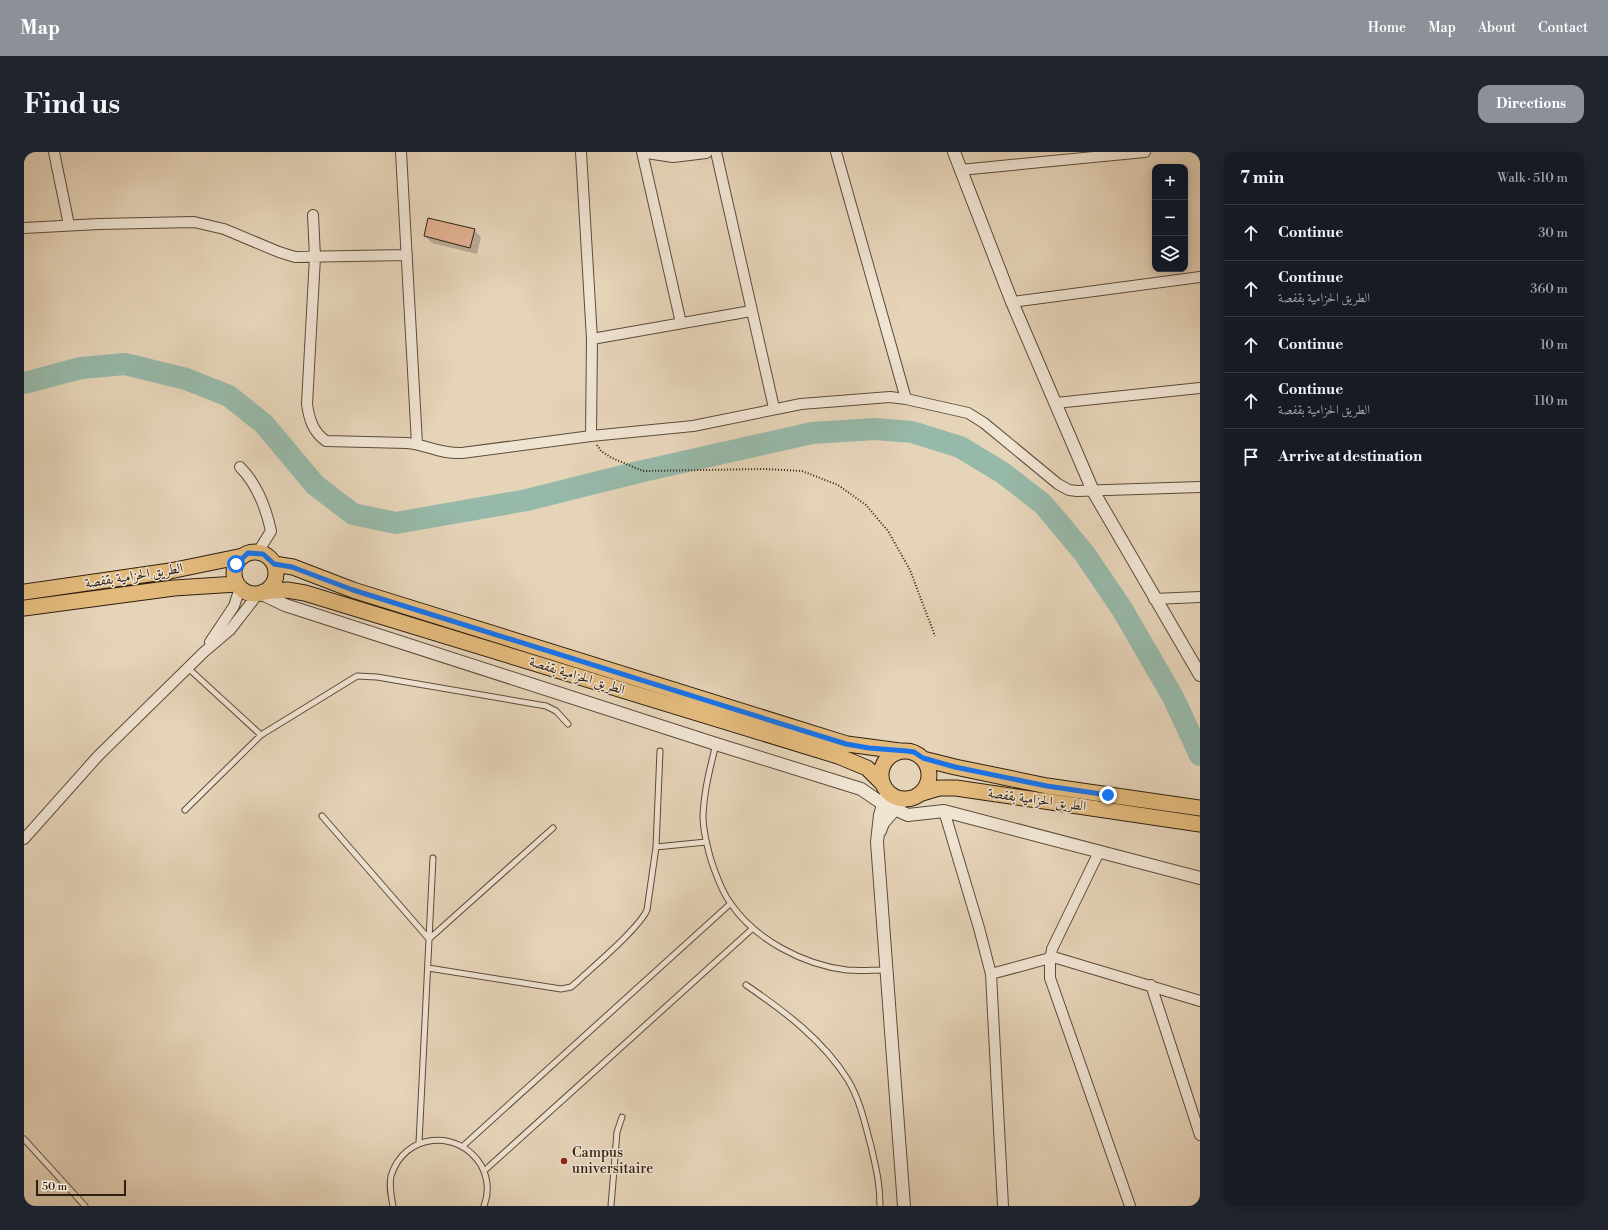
<!DOCTYPE html>
<meta charset="utf-8">
<style>
body{margin:0;font-family:"Libre Bodoni",Amiri,serif;background:#20242c;color:#f1f3f6}
.controls{position:absolute;right:12px;top:12px;display:grid;overflow:hidden;border-radius:8px;box-shadow:0 2px 10px #0003}
.controls button{width:36px;height:36px;display:grid;place-items:center;padding:0;border:0;border-bottom:1px solid #363941;background:#171b24;color:#f1f3f6;font:20px sans-serif}
.scale{position:absolute;left:12px;bottom:10px;width:90px;box-sizing:border-box;padding-left:4px;border:2px solid #2e1f10;border-top:0;font-size:11px;line-height:14px;white-space:nowrap;color:#2e1f10;-webkit-text-stroke:3px #efe3d2;paint-order:stroke}
.stop{position:absolute;width:12px;height:12px;margin:-9px;border:3px solid #1a73e8;border-radius:50%;background:#fff}
.stop.end{background:#1a73e8;border-color:#fff;box-shadow:0 1px 4px #0008}
.list{margin:0;padding:0;list-style:none}
h2{display:flex;justify-content:space-between;align-items:center;height:52px;margin:0;padding:0 16px;font-size:17px}
h2 small{font-size:13px;font-weight:400;color:#9ea1a6}
.list li{display:grid;grid-template-columns:26px 1fr auto;gap:12px;align-items:center;box-sizing:border-box;height:56px;padding:0 16px;border-top:1px solid #363941}
.list b{display:block;font-size:15px;white-space:nowrap}
.list p{margin:0;font-size:13px;white-space:nowrap;color:#9ea1a6}
.list em{font-size:13px;font-style:normal;color:#9ea1a6}
.icon{flex:none;width:22px;height:22px;fill:none;stroke:currentColor;stroke-width:2;stroke-linecap:round;stroke-linejoin:round}
.map{position:relative;flex:none;width:1176px;height:1054px;overflow:hidden;border-radius:12px}
header{display:flex;align-items:center;gap:24px;box-sizing:border-box;height:56px;padding:0 20px;background:#8c9099;color:#fff}
header strong{font-size:19px}
nav{display:flex;gap:22px;margin-inline-start:auto;font-size:14px}
.intro{display:flex;align-items:center;justify-content:space-between;box-sizing:border-box;height:96px;padding:0 24px}
h1{margin:0;font-size:28px}
.button{padding:10px 18px;border-radius:12px;background:#8c9099;color:#fff;font-size:14px;font-weight:700}
main{display:flex;gap:24px;padding:0 24px}
aside{flex:1;background:#171b24;border-radius:12px;box-shadow:0 2px 10px #0003}
.map>svg:first-child{display:block}
.shadow{fill:#0003}
.lines{fill:none;stroke-linecap:round;stroke-linejoin:round}
.river{stroke:#97b9a9;stroke-width:22}
.building{fill:#e2b091;stroke:#2e1f10}
.service-casing{stroke:#5c4c3a;stroke-width:7}
.minor-casing{stroke:#5c4c3a;stroke-width:12}
.tertiary-casing{stroke:#5c4c3a;stroke-width:14}
.primary-casing{stroke:#2e1f10;stroke-width:17}
.path{stroke:#2e1f10;stroke-width:2;stroke-dasharray:1 2;stroke-linecap:butt}
.service{stroke:#efe3d2;stroke-width:5}
.minor{stroke:#efe3d2;stroke-width:10}
.tertiary{stroke:#efe3d2;stroke-width:12}
.primary{stroke:#e3ba7c;stroke-width:15}
.route{stroke:#1a73e8;stroke-width:5}
.poi-dot{fill:#8f2418;stroke:#efe3d2;stroke-width:1.5}
.labels{text-anchor:middle;dominant-baseline:central;stroke-width:3;stroke-linejoin:round;paint-order:stroke}
.street-label{font-size:14px;fill:#2e1f10;stroke:#efe3d2}
.poi-label{font-size:14px;fill:#2e1f10;stroke:#efe3d2;text-anchor:start}
</style>
<header>
<strong>Map</strong>
<nav><a>Home</a><a>Map</a><a>About</a><a>Contact</a></nav>
</header>
<div class="intro"><h1>Find us</h1><a class="button">Directions</a></div>
<main>
<div class="map">
<svg width="1176" height="1054" viewBox="0 0 1176 1054">
<rect width="100%" height="100%" fill="#e6d4b9"/>
<filter id="stains"><feTurbulence type="fractalNoise" baseFrequency=".005" numOctaves="4"/><feColorMatrix values="0 0 0 0 .2 0 0 0 0 .09 0 0 0 0 .02 0 0 0 .5 -.17"/></filter>
<radialGradient id="worn" r=".72"><stop offset=".6" stop-color="#630" stop-opacity="0"/><stop offset="1" stop-color="#630" stop-opacity=".3"/></radialGradient>
<path class="shadow" d="M450 78 457 85 453 102 408 91 401 84Z"/>
<g class="lines">
<path class="river" d="M0 231 57 216 101 212 162 227 205 244 240 272 291 333 329 362 372 371 503 348 619 319 788 281 851 277 888 280 936 295 979 321 1019 352 1060 401 1098 457 1149 545 1176 603"/>
</g>
<path class="building" d="M404 66 451 77 446 96 400 84Z"/>
<g class="lines">
<defs>
<path id="service" d="M164 516 237 583
M692 592C686 616 680 639 679 664 679 679 683 694 687 708 692 723 698 740 707 752 732 788 780 813 823 818 836 819 849 818 862 818
M161 658 237 583 333 524 353 525 522 554 532 559 544 572
M298 664 405 787 529 676
M632 695 682 690
M404 816 537 837 547 835 554 829C571 813 615 776 623 758L632 695 636 599
M722 833C760 859 799 888 824 928 836 948 841 972 847 994 852 1017 856 1030 856 1054
M0 987 61 1054
M395 991 409 706
M439 994 706 752
M460 1019 728 777
M369 1054C367 1044 365 1034 367 1024 380 981 434 976 457 1013 464 1026 465 1041 460 1054
M587 1054 593 980 598 965"/>
<path id="minor" d="M30 0 45 73
M377 0 393 292
M557 0 568 187 567 284
M618 0 657 171
M692 0 750 256
M812 0 882 247
M936 18 1121 0
M289 63 291 105 283 252C285 267 289 280 302 289L383 291C404 293 415 302 438 301L567 284 669 274 777 252 866 245 882 247 944 261 960 271 1034 332 1045 338 1053 339 1176 335
M0 76 75 72 170 70 200 77 255 100 271 105 383 103
M988 150 1176 125
M568 187 727 159
M1032 251 1176 236
M216 315C233 332 242 356 247 379L234 400
M1130 447 1176 445
M186 490 210 454 216 436
M920 659 955 776 967 822 979 1054
M0 687 74 604 180 500 206 478 234 442
M1075 700 1028 797 1026 812V826L1106 1054
M1026 804 1176 849
M967 822 1026 806
M1127 833 1176 983"/>
<path id="tertiary" d="M623 0 649 4 682 0
M930 0 988 150 1069 339 1176 523
M236 441 261 453 692 592 837 637 859 652 884 663 920 659 1176 726
M863 640 856 663 853 690 880 1054
M856 679 859 671 879 648"/>
<path id="primary" d="M210 421a21 21 0 1 1 42 0a21 21 0 1 1-42 0Z
M250 412 269 415 329 438 823 592 876 599
M0 440 146 419 219 404
M239 440 263 438 281 441 814 604 843 616 858 631
M0 456 150 436 213 432
M857 623a24 24 0 1 1 48 0a24 24 0 1 1-48 0Z
M899 607 931 615 1023 634 1176 656
M898 641 915 636H932L1176 672"/>
</defs>
<use href="#service" class="service-casing"/>
<use href="#minor" class="minor-casing"/>
<use href="#tertiary" class="tertiary-casing"/>
<use href="#primary" class="primary-casing"/>
<path class="path" d="M573 293 577 299 588 306 619 319 740 317 778 319 814 333 842 353 864 379 886 418 911 484"/>
<use href="#service" class="service"/>
<use href="#minor" class="minor"/>
<use href="#tertiary" class="tertiary"/>
<use href="#primary" class="primary"/>
</g>
<g class="lines">
<path class="route" d="M212 412 224 401 239 402 250 412 268 415 329 438 822 592 845 596 883 599 890 600 899 606 931 615 1023 634 1084 643"/>
</g>
<circle class="poi-dot" cx="540" cy="1009" r="4"/>
<g class="labels">
<g class="street-label">
<text transform="translate(110 424) rotate(-9)">الطريق الحزامية بقفصة</text>
<text transform="translate(553 524) rotate(17)">الطريق الحزامية بقفصة</text>
<text transform="translate(1013 648) rotate(8)">الطريق الحزامية بقفصة</text>
</g>
<g class="poi-label">
<text x="548" y="1001">Campus<tspan x="548" dy="16">universitaire</tspan></text>
</g>
</g>
<rect width="100%" height="100%" filter="url(#stains)"/>
<rect width="100%" height="100%" fill="url(#worn)"/>
</svg>
<div class="controls">
<button>+</button>
<button>−</button>
<button><svg class="icon" aria-label="layers" viewBox="0 0 24 24"><path d="M12 4l9 5-9 5-9-5zM3 14l9 5 9-5"/></svg></button>
</div>
<div class="scale">50 m</div>
<div class="stop" style="left:212px;top:412px"></div>
<div class="stop end" style="left:1084px;top:643px"></div>
</div>
<aside>
<h2>7 min<small>Walk · 510 m</small></h2>
<ul class="list">
<li><svg class="icon" aria-label="ahead" viewBox="0 0 24 24"><path d="M12 20V5M6 11l6-6 6 6"/></svg><div><b>Continue</b></div><em>30 m</em></li>
<li><svg class="icon" aria-label="ahead" viewBox="0 0 24 24"><path d="M12 20V5M6 11l6-6 6 6"/></svg><div><b>Continue</b><p>الطريق الحزامية بقفصة</p></div><em>360 m</em></li>
<li><svg class="icon" aria-label="ahead" viewBox="0 0 24 24"><path d="M12 20V5M6 11l6-6 6 6"/></svg><div><b>Continue</b></div><em>10 m</em></li>
<li><svg class="icon" aria-label="ahead" viewBox="0 0 24 24"><path d="M12 20V5M6 11l6-6 6 6"/></svg><div><b>Continue</b><p>الطريق الحزامية بقفصة</p></div><em>110 m</em></li>
<li><svg class="icon" aria-label="arrive" viewBox="0 0 24 24"><path d="M6 21V4h12l-3 4 3 4H6"/></svg><div><b>Arrive at destination</b></div></li>
</ul>
</aside>
</main>
